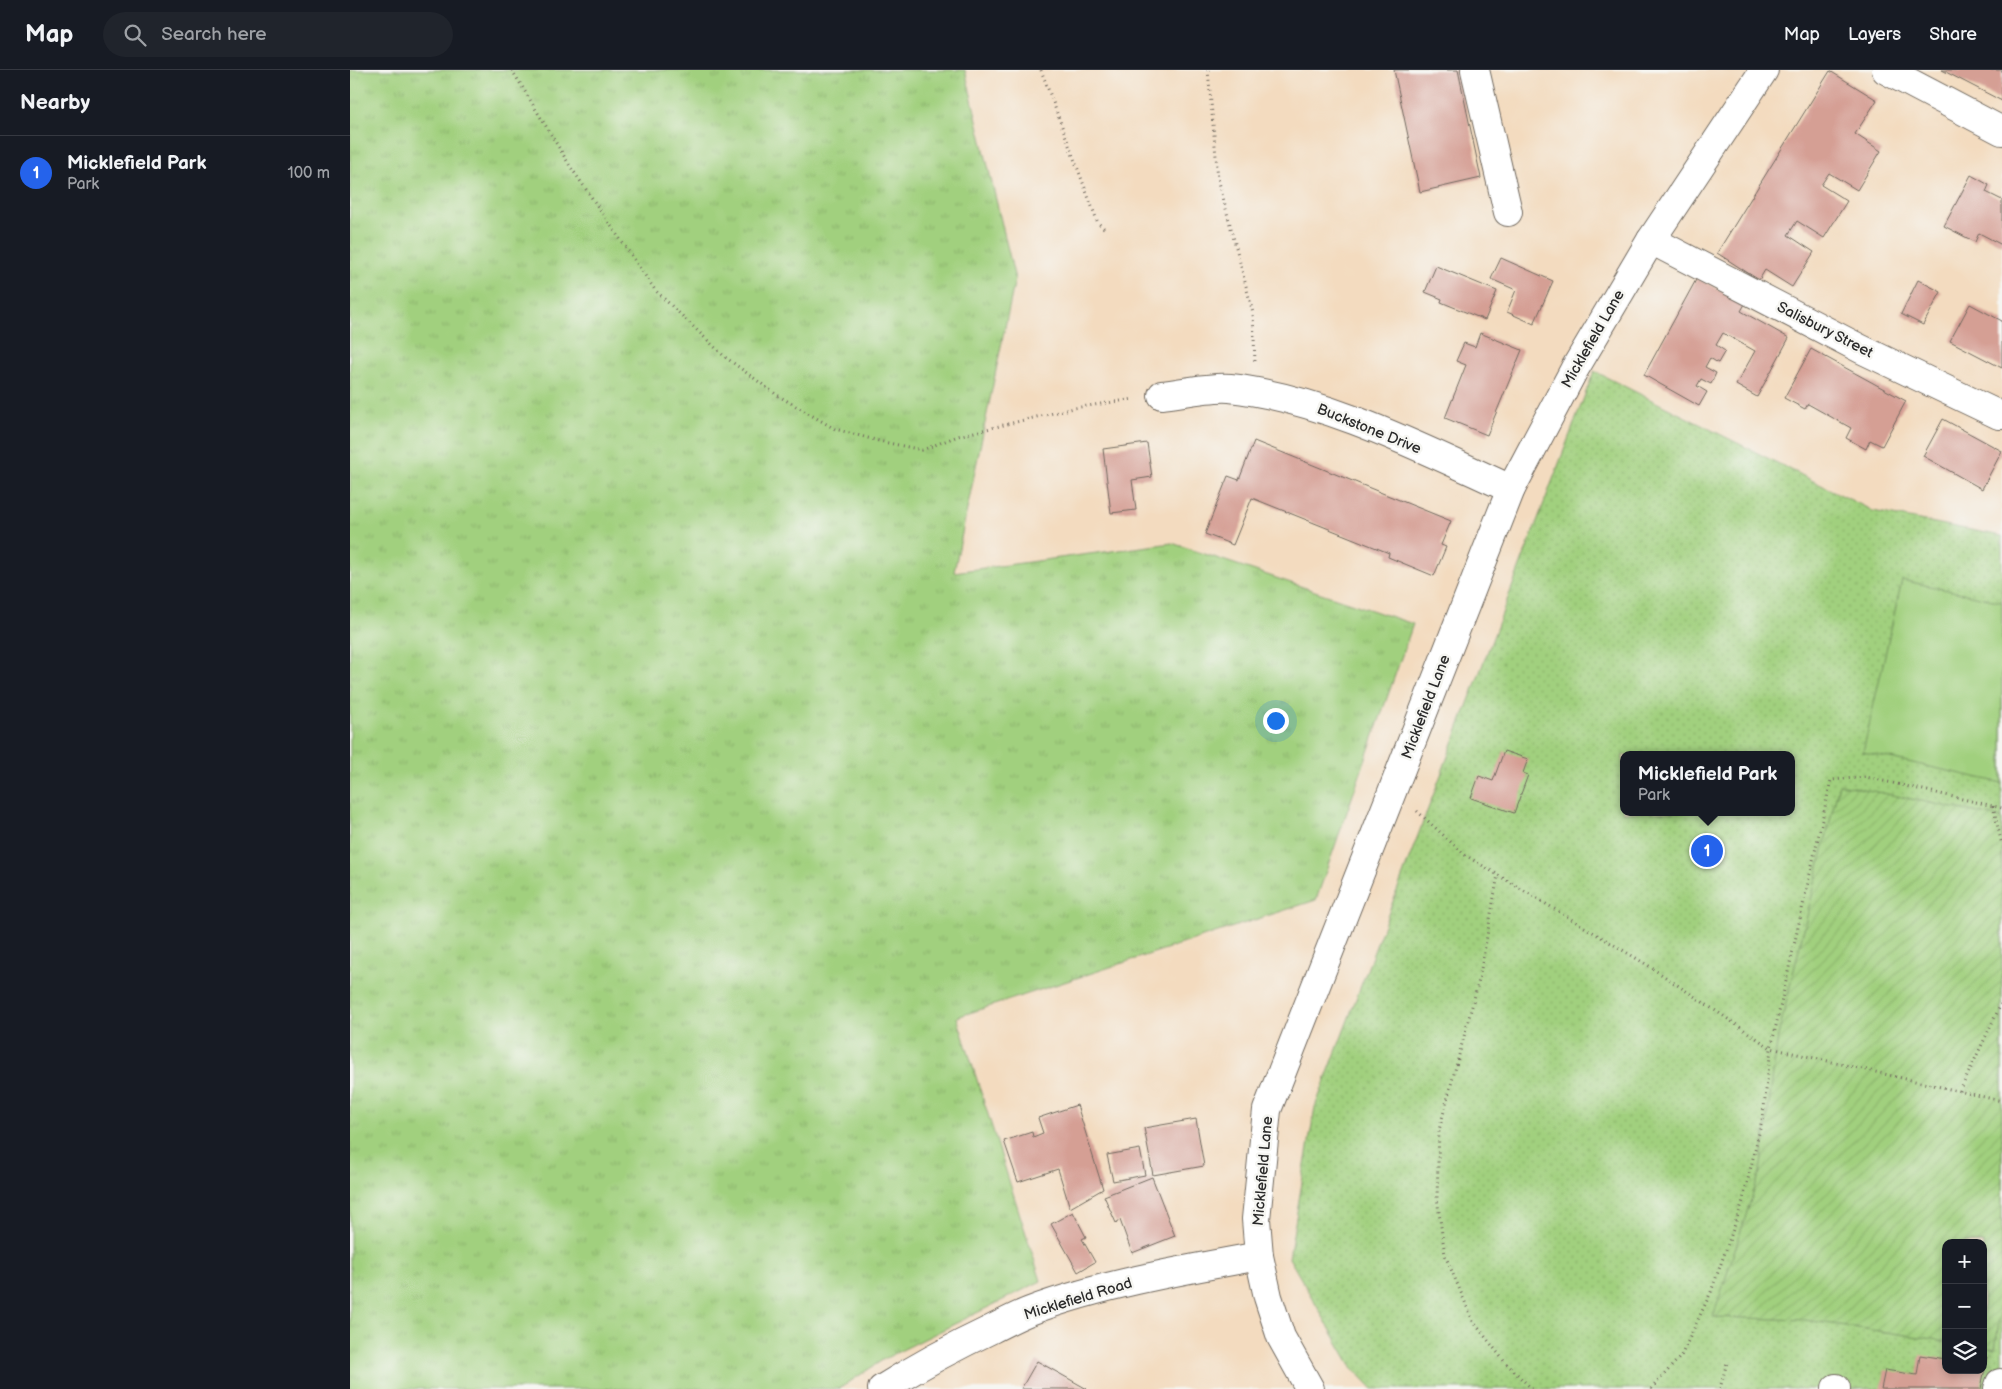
<!DOCTYPE html>
<meta charset="utf-8">
<style>
body{margin:0;font-family:"Balsamiq Sans",sans-serif;background:#20242c;color:#f1f3f6}
.controls{position:absolute;right:15px;bottom:15px;display:grid;overflow:hidden;border-radius:10px;box-shadow:0 2px 8px #0003}
.controls button{width:45px;height:45px;display:grid;place-items:center;padding:0;border:0;border-bottom:1px solid #363941;background:#171b24;color:#f1f3f6;font:25px sans-serif}
.you{position:absolute;left:925px;top:650px;width:18px;height:18px;margin:-12px;border:4px solid #fff;border-radius:50%;background:#1a73e8;box-shadow:0 0 0 8px #1a73e833}
.badge{display:grid;place-items:center;width:32px;height:32px;border-radius:50%;background:#2563eb;color:#fff;font-size:16px;font-weight:700}
.pin{position:absolute;translate:-50% -50%;border:2px solid #fff;box-shadow:0 1px 5px #0006}
.popup{position:absolute;left:1270px;top:681px;width:175px;height:65px;box-sizing:border-box;display:grid;place-content:center;border-radius:10px;background:#171b24;filter:drop-shadow(0 1px 4px #0005);font-size:16px;white-space:nowrap;color:#9ea1a6}
.popup b{font-size:19px;color:#f1f3f6}
.popup::after{content:'';position:absolute;left:50%;top:100%;margin-left:-10px;border:10px solid transparent;border-top-color:#171b24}
.list{margin:0;padding:0;list-style:none}
h2{display:flex;justify-content:space-between;align-items:center;height:65px;margin:0;padding:0 20px;font-size:21px}
h2 small{font-size:16px;font-weight:400;color:#9ea1a6}
.list li{display:grid;grid-template-columns:32px 1fr auto;gap:15px;align-items:center;box-sizing:border-box;height:75px;padding:0 20px;border-top:1px solid #363941}
.list b{display:block;font-size:19px;white-space:nowrap}
.list p{margin:0;font-size:16px;white-space:nowrap;color:#9ea1a6}
.list em{font-size:16px;font-style:normal;color:#9ea1a6}
.icon{flex:none;width:28px;height:28px;fill:none;stroke:currentColor;stroke-width:2;stroke-linecap:round;stroke-linejoin:round}
.map{position:relative;flex:none;width:1652px;height:1319px;overflow:hidden}
header{display:flex;align-items:center;gap:30px;box-sizing:border-box;height:70px;padding:0 25px;background:#171b24;border-bottom:1px solid #363941}
header strong{font-size:24px}
nav{display:flex;gap:28px;margin-inline-start:auto;font-size:18px}
.search{width:350px;height:45px;background:#20242c;display:flex;align-items:center;gap:12px;box-sizing:border-box;padding:0 18px;border-radius:28px;color:#9ea1a6;font-size:19px}
main{display:flex}
aside{flex:1;background:#171b24}
.map>svg:first-child{display:block}
.grass{fill:url(#grass-tufts);stroke:#667e54}
.park{fill:url(#park-dots);stroke:#667e54;fill-rule:evenodd}
.garden{fill:url(#garden-furrows);stroke:#667e54}
.pitch{fill:#a1d07e;stroke:#667e54}
.building{fill:#d59f94}
.lines{fill:none;stroke-linecap:round;stroke-linejoin:round}
.minor-casing{stroke:#71695f;stroke-width:30}
.major-casing{stroke:#71695f;stroke-width:30}
.path{stroke:#71695f;stroke-width:3;stroke-dasharray:1 4;stroke-linecap:butt}
.minor{stroke:#fff;stroke-width:28}
.major{stroke:#fff;stroke-width:28}
.labels{text-anchor:middle;dominant-baseline:central;stroke-width:5;stroke-linejoin:round;paint-order:stroke}
.street-label{font-size:15px;fill:#2b2b2b;stroke:#f6f6f2}
</style>
<header>
<strong>Map</strong>
<div class="search"><svg class="icon" aria-label="search" viewBox="0 0 24 24"><circle cx="10" cy="10" r="6"/><path d="M15 15l6 6"/></svg>Search here</div>
<nav><a>Map</a><a>Layers</a><a>Share</a></nav>
</header>
<main>
<aside>
<h2>Nearby<small></small></h2>
<ul class="list">
<li><span class="badge">1</span><div><b>Micklefield Park</b><p>Park</p></div><em>100 m</em></li>
</ul>
</aside>
<div class="map">
<svg width="1652" height="1319" viewBox="0 0 1652 1319">
<defs>
<pattern id="grass-tufts" width="24" height="20" patternUnits="userSpaceOnUse" patternTransform="scale(1.25)"><rect width="24" height="20" fill="#a1d07e"/><path d="M3 7l-1-3M5 7V3M7 7l1-3M15 17l-1-3M17 17v-4M19 17l1-3" fill="none" stroke="#8bb36d"/></pattern>
<pattern id="park-dots" width="8" height="8" patternUnits="userSpaceOnUse" patternTransform="scale(1.25)"><rect width="8" height="8" fill="#a1d07e"/><path d="M2 2h.1M6 6h.1" fill="none" stroke="#8bb36d" stroke-width="1.8" stroke-linecap="round"/></pattern>
<pattern id="garden-furrows" width="10" height="10" patternUnits="userSpaceOnUse" patternTransform="scale(1.25)"><rect width="10" height="10" fill="#a1d07e"/><path d="M-1 1l2-2M0 10L10 0M9 11l2-2" fill="none" stroke="#8bb36d"/></pattern>
</defs>
<rect width="100%" height="100%" fill="#f6f6f2"/>
<filter id="ink" filterUnits="userSpaceOnUse"><feTurbulence type="fractalNoise" baseFrequency=".02" numOctaves="2"/><feDisplacementMap in="SourceGraphic" scale="10" xChannelSelector="R" yChannelSelector="G"/><feConvolveMatrix kernelMatrix="1 2 1 2 8 2 1 2 1" color-interpolation-filters="sRGB"/></filter>
<filter id="wash" filterUnits="userSpaceOnUse"><feTurbulence type="fractalNoise" baseFrequency=".0096" numOctaves="4" result="noise"/><feDisplacementMap in="SourceGraphic" scale="20" xChannelSelector="R" yChannelSelector="G"/><feGaussianBlur stdDeviation="1.12" result="paint"/><feColorMatrix in="noise" values="0 0 0 0 0 0 0 0 0 0 0 0 0 0 0 0 0 1.4 0 .05"/><feComposite in="paint" operator="in"/></filter>
<g filter="url(#wash)">
<rect width="100%" height="100%" fill="#f3dbbf"/>
<path class="grass" d="M0 0H615L665 209 604 502 822 473 1063 554 966 830 607 947 691 1211 534 1289 489 1319H0Z"/>
<path class="park" d="M1244 301 1523 441 1652 466V1319H1023L1002 1297 939 1188 965 1037ZM1273 685H1441V742H1273ZM1596 1173H1633V1300H1596Z"/>
<path class="garden" d="M1489 714 1652 748V1229L1645 1279 1633 1277V1173H1596V1271L1455 1250 1363 1247 1410 1102 1428 966Z"/>
<path class="pitch" d="M1552 510 1652 532V713L1513 682Z"/>
<g id="blocks">
<path class="building" d="M1044 0H1108L1131 108 1070 122Z
M1592 0H1652V31Z
M1480 1 1527 30 1505 64 1531 81 1507 120 1479 103 1471 115 1497 131 1474 168 1447 151 1438 165 1464 182 1442 217 1415 200 1409 210 1367 183Z
M1621 105 1639 115 1636 122 1652 130V175L1629 163 1625 172 1594 156Z
M1151 188 1203 211 1184 254 1157 242 1166 220 1141 209Z
M1086 196 1147 221 1135 250 1091 232 1092 229 1075 222Z
M1347 208 1395 234 1391 241 1439 268 1407 327 1386 315 1405 281 1373 263 1366 275 1375 281 1368 293 1360 288 1355 297 1366 303 1361 314 1351 309 1347 316 1357 322 1349 336 1294 305Z
M1568 210 1591 222 1573 255 1551 244Z
M1620 234 1652 251V298L1600 271Z
M1130 263 1172 280 1137 365 1095 348 1116 295 1106 291 1114 273 1125 277Z
M1461 279 1556 331 1532 376 1520 370 1516 379 1496 368 1501 358 1458 334 1455 339 1434 328Z
M1593 349 1652 381 1632 419 1573 386Z
M904 371 1101 451 1091 475 1096 477 1084 506 1038 487 1039 483 902 428 883 475 855 464 878 406 889 410Z
M797 373 802 407 782 410 786 440 761 443 753 379Z
M1154 681 1178 689 1173 703 1178 705 1164 743 1121 728 1129 706 1143 711Z
M727 1035 753 1119 720 1138 708 1099 668 1112 654 1071 682 1062 683 1067 693 1063 688 1048Z
M846 1049 854 1096 803 1105 794 1058Z
M790 1079 795 1105 763 1111 757 1085Z
M802 1107 825 1166 782 1183 770 1150 766 1153 754 1126Z
M723 1142 736 1167 732 1169 745 1192 728 1202 701 1154Z
M1570 1285 1596 1289V1300H1633V1287H1637L1631 1319H1531L1535 1300 1567 1305Z
M687 1291 737 1319H671Z"/>
</g>
</g>
<g filter="url(#ink)">
<use href="#blocks" fill-opacity="0" stroke="#71695f" stroke-width="1"/>
<g class="lines">
<defs>
<path id="minor" d="M1125 0 1158 142
M1536 0 1652 61
M1301 170 1511 279 1649 345H1652
M812 325C830 323 863 316 880 318 974 328 1075 380 1161 419
M532 1319C567 1297 604 1277 642 1259 654 1253 667 1246 680 1241 752 1214 833 1200 909 1186
M1486 1319V1318
M1648 1319 1650 1313"/>
<path id="major" d="M960 1319 931 1267 918 1227 909 1186 906 1149 917 1040 1161 419 1224 300 1301 170 1414 0"/>
</defs>
<use href="#minor" class="minor-casing"/>
<use href="#major" class="major-casing"/>
<path class="path" d="M162 0 220 96 305 220 375 287 427 325 485 359 529 371 572 380 608 366 724 338 784 329
M691 0 748 153 756 160
M858 0 868 108 903 243 905 292
M1643 736 1652 775
M1067 741 1115 785 1148 805
M1610 1021 1652 932
M1182 1319 1154 1291 1123 1251 1095 1185 1087 1128 1089 1060 1129 910 1148 805 1299 896 1421 978 1652 1031
M1301 1319 1331 1286 1361 1222 1392 1134 1413 1046 1421 978 1481 710 1516 707 1652 738
M1370 1319 1377 1292"/>
<use href="#minor" class="minor"/>
<use href="#major" class="major"/>
</g>
</g>
<g class="labels">
<g class="street-label">
<text transform="translate(1475 260) rotate(27)">Salisbury Street</text>
<text transform="translate(1243 269) rotate(-60)">Micklefield Lane</text>
<text transform="translate(1019 359) rotate(22)">Buckstone Drive</text>
<text transform="translate(1076 637) rotate(-69)">Micklefield Lane</text>
<text transform="translate(913 1101) rotate(-85)">Micklefield Lane</text>
<text transform="translate(728 1229) rotate(-17)">Micklefield Road</text>
</g>
</g>
</svg>
<div class="controls">
<button>+</button>
<button>−</button>
<button><svg class="icon" aria-label="layers" viewBox="0 0 24 24"><path d="M12 4l9 5-9 5-9-5zM3 14l9 5 9-5"/></svg></button>
</div>
<div class="you"></div>
<div class="pin badge" style="left:1357px;top:781px">1</div>
<div class="popup"><b>Micklefield Park</b>Park</div>
</div>
</main>
